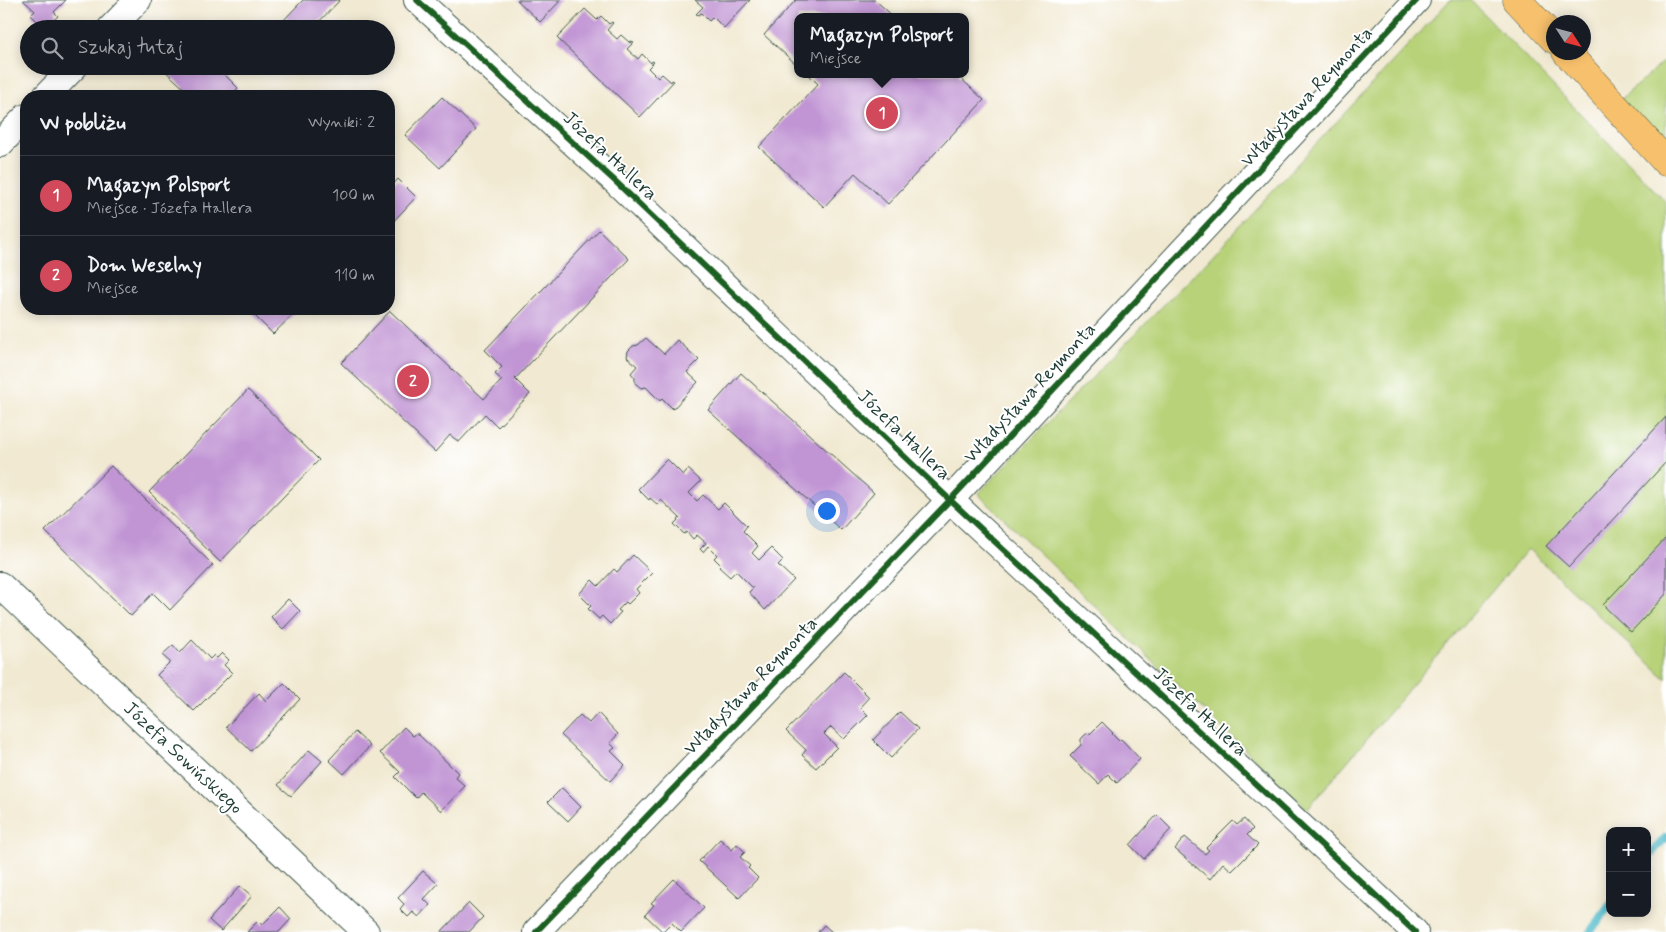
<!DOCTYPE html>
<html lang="pl">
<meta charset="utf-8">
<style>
body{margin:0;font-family:Mynerve,sans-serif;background:#20242c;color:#f1f3f6}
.controls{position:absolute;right:15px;bottom:15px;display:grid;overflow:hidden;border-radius:10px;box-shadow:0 2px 12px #0003}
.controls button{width:45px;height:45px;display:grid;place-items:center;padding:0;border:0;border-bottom:1px solid #363941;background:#171b24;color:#f1f3f6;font:25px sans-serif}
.compass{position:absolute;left:1546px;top:15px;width:45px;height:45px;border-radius:50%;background:#171b24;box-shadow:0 2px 12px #0003;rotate:126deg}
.you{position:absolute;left:826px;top:510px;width:18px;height:18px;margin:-12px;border:4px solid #fff;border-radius:50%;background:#1a73e8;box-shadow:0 0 0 8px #1a73e833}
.badge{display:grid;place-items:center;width:32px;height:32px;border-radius:50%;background:#d1495b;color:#fff;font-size:16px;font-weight:700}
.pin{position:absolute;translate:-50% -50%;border:2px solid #fff;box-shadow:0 1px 5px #0006}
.popup{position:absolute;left:794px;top:13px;width:175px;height:65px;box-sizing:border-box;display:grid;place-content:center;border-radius:10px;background:#171b24;filter:drop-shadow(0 1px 4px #0005);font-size:16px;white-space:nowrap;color:#9ea1a6}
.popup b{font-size:19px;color:#f1f3f6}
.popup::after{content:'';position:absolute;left:50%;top:100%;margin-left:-10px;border:10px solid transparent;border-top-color:#171b24}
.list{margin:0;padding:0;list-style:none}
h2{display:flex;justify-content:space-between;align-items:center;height:65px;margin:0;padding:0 20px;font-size:21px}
h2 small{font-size:16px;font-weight:400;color:#9ea1a6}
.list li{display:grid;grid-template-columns:32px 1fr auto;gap:15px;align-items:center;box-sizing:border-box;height:80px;padding:0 20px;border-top:1px solid #363941}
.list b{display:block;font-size:19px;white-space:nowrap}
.list p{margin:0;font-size:16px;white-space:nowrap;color:#9ea1a6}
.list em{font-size:16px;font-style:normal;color:#9ea1a6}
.icon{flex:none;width:28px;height:28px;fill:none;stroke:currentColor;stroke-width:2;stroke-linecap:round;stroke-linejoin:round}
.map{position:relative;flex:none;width:1666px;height:932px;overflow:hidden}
.search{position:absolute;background:#171b24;box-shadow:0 2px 12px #0003;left:20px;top:20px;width:375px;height:55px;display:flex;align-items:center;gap:12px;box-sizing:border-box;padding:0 18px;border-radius:28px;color:#9ea1a6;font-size:19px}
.panel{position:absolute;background:#171b24;box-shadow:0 2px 12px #0003;left:20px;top:90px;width:375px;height:225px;border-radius:20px}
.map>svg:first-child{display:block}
.green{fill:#b7d278;stroke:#6b8856}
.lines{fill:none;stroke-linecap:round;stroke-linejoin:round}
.stream{stroke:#4ebaca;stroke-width:8}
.building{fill:#c195d4}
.minor-casing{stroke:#3e574c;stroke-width:28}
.major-casing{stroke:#3e574c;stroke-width:29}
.minor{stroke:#fff;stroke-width:26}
.major{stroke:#f7c06c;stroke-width:28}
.cycleway-casing{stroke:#fff;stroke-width:9}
.cycleway{stroke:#1b5e20;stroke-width:6}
.labels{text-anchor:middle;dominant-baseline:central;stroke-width:4;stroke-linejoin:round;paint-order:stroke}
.street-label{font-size:19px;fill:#1f3d34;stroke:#fff}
</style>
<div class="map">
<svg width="1666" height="932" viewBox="0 0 1666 932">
<rect width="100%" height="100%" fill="#fff"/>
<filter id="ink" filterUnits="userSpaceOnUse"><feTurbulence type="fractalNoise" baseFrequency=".02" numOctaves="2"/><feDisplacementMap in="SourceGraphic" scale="10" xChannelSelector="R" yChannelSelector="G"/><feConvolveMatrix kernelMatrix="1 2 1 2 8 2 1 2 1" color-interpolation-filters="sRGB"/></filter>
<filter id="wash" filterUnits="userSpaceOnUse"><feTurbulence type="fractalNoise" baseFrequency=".0096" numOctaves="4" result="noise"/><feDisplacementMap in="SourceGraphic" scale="20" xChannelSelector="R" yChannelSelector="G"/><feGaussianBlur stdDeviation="1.12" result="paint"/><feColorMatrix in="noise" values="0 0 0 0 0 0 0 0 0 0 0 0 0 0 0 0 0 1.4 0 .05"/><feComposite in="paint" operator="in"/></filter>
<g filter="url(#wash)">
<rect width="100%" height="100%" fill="#f1e9d1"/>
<path class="green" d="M1450 0H1470L1666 202V679L1528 549 1307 809 978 494 1208 260Z
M1666 59V148L1618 102Z"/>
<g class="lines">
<path class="stream" d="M1647 858 1666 837
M1590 932 1610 905"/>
</g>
<g id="blocks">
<path class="building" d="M23 0H66L54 12 58 16 48 26 43 22 40 24 31 15 35 11Z
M303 0H340L312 29H285L280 24Z
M517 0H561L540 22Z
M695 0H750L724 28 713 17 709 21 701 13 699 15 696 14 703 7Z
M796 0H875L894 17H798V66L764 35Z
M585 9 597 20 601 16 609 24 612 22 613 23 607 30 617 39 621 35 630 43 631 41 634 42 627 49 638 59 642 54 651 63 652 61 654 62 648 68 658 78 662 74 671 82 672 80 674 81 640 117 557 38Z
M160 66H223L220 70 238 88 231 96H192Z
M808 74H956L984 100 888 204 855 173 824 207 759 147 818 84Z
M442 97 476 129 440 168 405 135Z
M398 179 416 197 390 225 389 189Z
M599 230 629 259 515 379 530 394 498 427 485 414 459 442 450 435 435 452 341 363 390 311 484 399 502 380 495 374 502 367 485 350Z
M248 309H299L273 334Z
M646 338 664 354 677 340 699 360 687 372 698 382 673 409 662 398 660 401 646 387 641 388 635 383V378L631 373 637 366 627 357 628 351 633 346 638 345Z
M741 373 874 493 841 530 708 410Z
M248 390 319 460 220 562 149 492Z
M1666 417V462L1569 567 1546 546Z
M667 459 683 475 688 469 701 481 689 493 697 501 703 495 718 509 724 503 747 526 743 531 758 546 752 553 759 560 771 548 783 560 778 565 794 580 765 610 749 592 753 588 736 571 730 577 719 567 721 565 714 558 717 555 708 546 703 552 700 549 706 543 697 535 693 539 687 532 684 534 674 524 680 518 661 500 658 505 650 498 649 500 638 489Z
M111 466 213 565 170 610 153 593 131 616 45 531Z
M1666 538V594L1631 632 1603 605Z
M633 555 652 573 636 589 639 593 628 604 626 602 618 610 621 612 610 624 602 616 599 619 588 609 591 606 579 594 592 580 598 586 614 569 617 572Z
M288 599 300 611 283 629 271 617Z
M192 640 210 659 214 655 217 658 222 653 229 660 224 665 232 673 194 711 157 675 170 662 162 655 173 645 180 653Z
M844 672 869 697 860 707 868 715 844 739 831 727 824 734 837 747 816 768 802 755 806 750 786 731Z
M284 683 300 699 251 751 226 727 259 693 266 701Z
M900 712 918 729 891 758 873 740Z
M598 713 618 734 610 743 615 748 611 751 625 765 610 781 561 735 580 715 589 723Z
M1102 722 1113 733 1112 734 1119 741 1121 739 1140 759 1117 783 1108 774 1099 784 1070 756 1081 745V739L1086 734 1091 733Z
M404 727 413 736 417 733 458 773 455 777 465 786 441 811 421 792 416 798 395 777 400 772 380 753Z
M355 732 370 746 344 774 329 760Z
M309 750 322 761 291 796 278 785Z
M562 788 581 807 568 821 548 802Z
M1157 815 1171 829 1144 859 1130 845Z
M1244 819 1253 829 1247 835 1258 845 1232 871 1223 863 1210 879 1175 849 1185 837 1205 854 1209 850 1206 848 1233 821 1237 825Z
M720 839 732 850 737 844 745 852 740 857 750 866 748 868 758 878 739 898 699 861Z
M423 871 438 884 424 899 430 905 419 917 413 912 408 917 400 909 404 904 398 898Z
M674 879 704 908 681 932 672 923 663 932 645 915 654 905 651 903Z
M240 886 252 896 221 931 209 920Z
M469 903 483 917 469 932H441Z
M280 907 291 919 279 932H247L258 921 262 925Z
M824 925 832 932H818Z"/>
</g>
</g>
<g filter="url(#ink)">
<use href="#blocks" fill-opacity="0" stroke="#3e574c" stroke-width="1"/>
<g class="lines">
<defs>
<path id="minor" d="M417 0 615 181 950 500 1415 932
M110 29 138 0
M46 96 75 66
M0 144 26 117
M0 585 366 932
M536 932 950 500 1417 0"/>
<path id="major" d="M1517 0 1554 39
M1566 52 1666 162"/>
</defs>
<use href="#minor" class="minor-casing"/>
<use href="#major" class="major-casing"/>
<use href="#minor" class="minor"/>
<use href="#major" class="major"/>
<defs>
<path id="cycleway" d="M417 0 615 181 950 500 1415 932
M536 932 950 500 1417 0"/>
</defs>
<use href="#cycleway" class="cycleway-casing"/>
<use href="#cycleway" class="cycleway"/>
</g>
</g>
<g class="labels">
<g class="street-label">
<text transform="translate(1307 97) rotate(-47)">Władysława Reymonta</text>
<text transform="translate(610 156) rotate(43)">Józefa Hallera</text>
<text transform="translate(1030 393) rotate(-47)">Władysława Reymonta</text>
<text transform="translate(904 435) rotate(44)">Józefa Hallera</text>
<text transform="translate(751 686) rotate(-46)">Władysława Reymonta</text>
<text transform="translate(1200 712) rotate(43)">Józefa Hallera</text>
<text transform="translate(183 758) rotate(43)">Józefa Sowińskiego</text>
</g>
</g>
</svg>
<div class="controls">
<button>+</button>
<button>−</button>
</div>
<svg class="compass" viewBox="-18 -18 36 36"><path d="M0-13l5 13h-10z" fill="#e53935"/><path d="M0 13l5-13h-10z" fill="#9ea1a6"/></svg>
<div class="you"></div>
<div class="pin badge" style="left:882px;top:113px">1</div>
<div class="popup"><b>Magazyn Polsport</b>Miejsce</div>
<div class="pin badge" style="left:413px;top:381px">2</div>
<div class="search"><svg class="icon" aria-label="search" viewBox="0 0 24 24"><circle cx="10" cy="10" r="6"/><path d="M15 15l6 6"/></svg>Szukaj tutaj</div>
<section class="panel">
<h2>W pobliżu<small>Wyniki: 2</small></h2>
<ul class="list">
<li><span class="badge">1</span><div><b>Magazyn Polsport</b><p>Miejsce · Józefa Hallera</p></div><em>100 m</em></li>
<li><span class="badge">2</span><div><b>Dom Weselny</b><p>Miejsce</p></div><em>110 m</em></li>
</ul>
</section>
</div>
